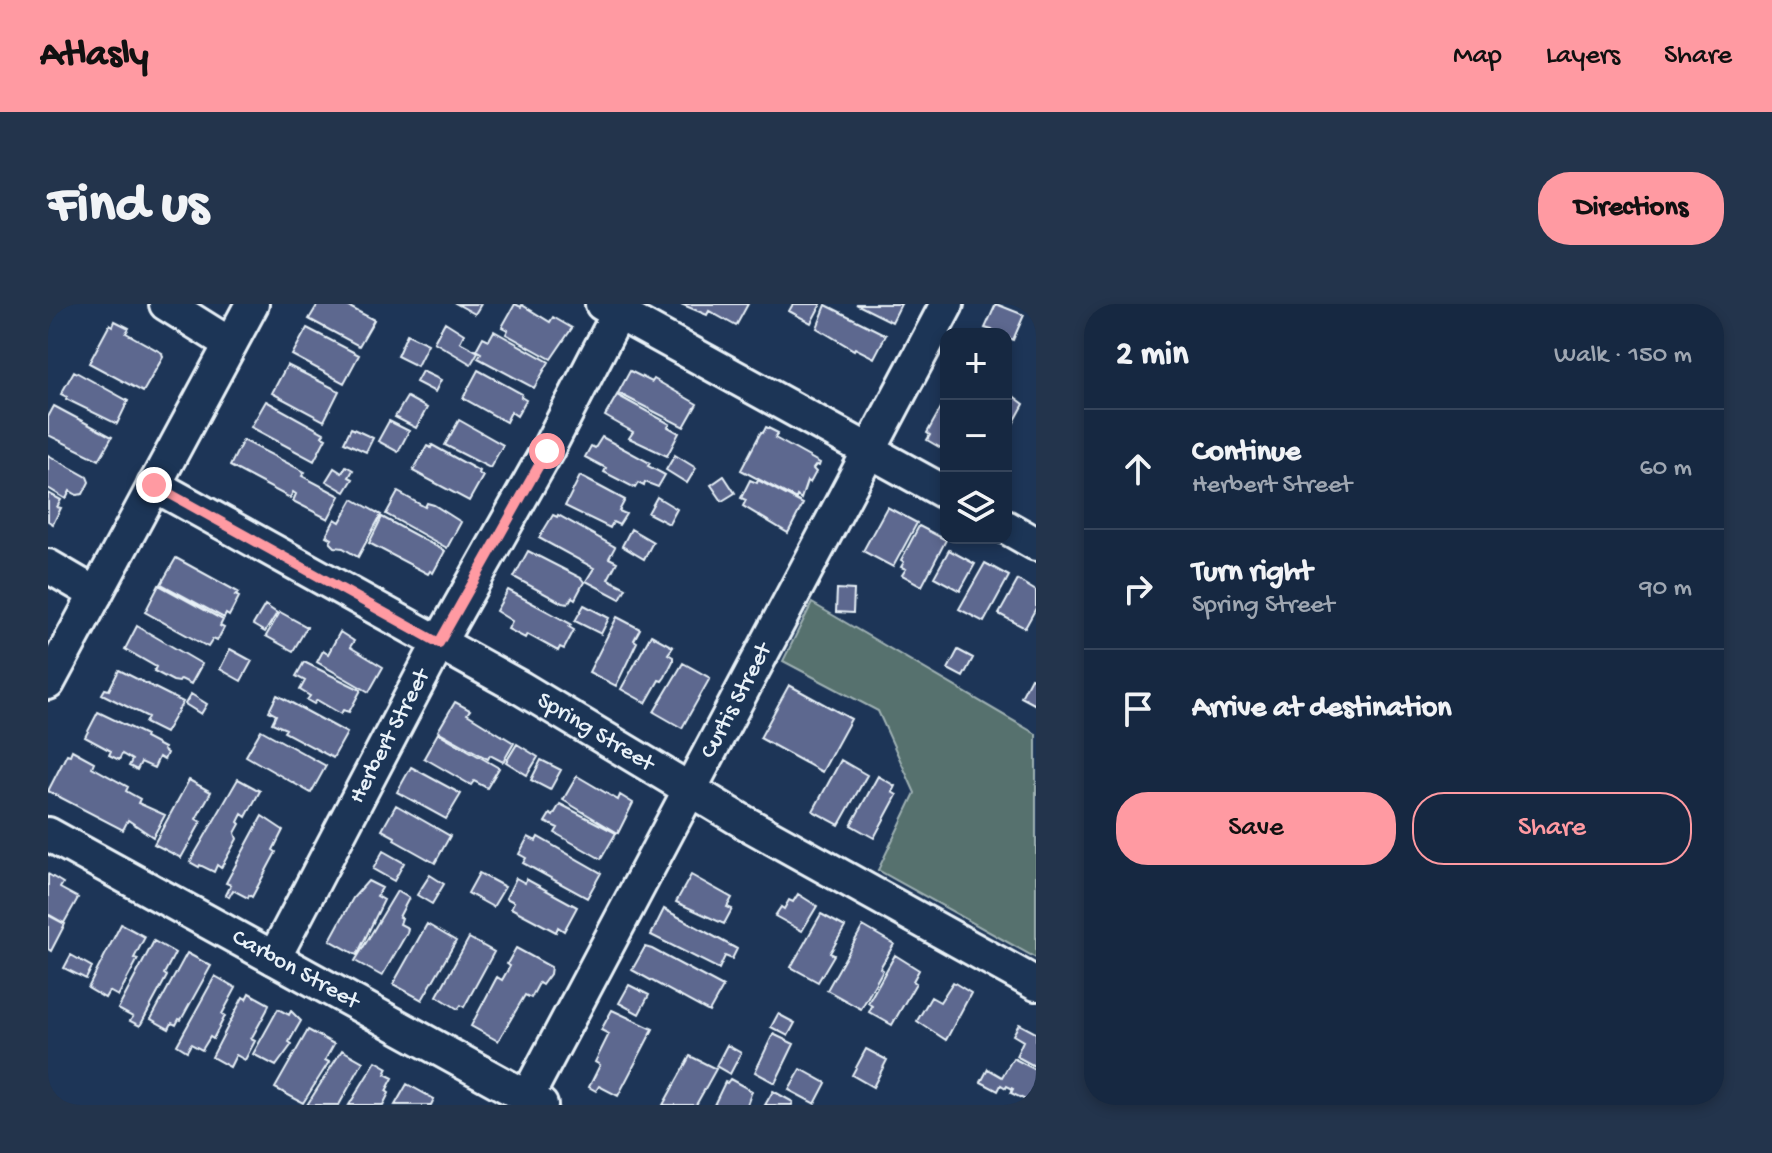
<!DOCTYPE html>
<meta charset="utf-8">
<style>
body{margin:0;font-family:"Gochi Hand",sans-serif;background:#23344c;color:#f1f3f6}
.controls{position:absolute;right:24px;top:24px;display:grid;overflow:hidden;border-radius:16px;box-shadow:0 4px 12px #0003}
.controls button{width:72px;height:72px;display:grid;place-items:center;padding:0;border:0;border-bottom:2px solid #35445a;background:#162841;color:#f1f3f6;font:40px sans-serif}
.stop{position:absolute;width:24px;height:24px;margin:-18px;border:6px solid #ff9aa2;border-radius:50%;background:#fff}
.stop.end{background:#ff9aa2;border-color:#fff;box-shadow:0 2px 8px #0008}
.list{margin:0;padding:0;list-style:none}
h2{display:flex;justify-content:space-between;align-items:center;height:104px;margin:0;padding:0 32px;font-size:34px}
h2 small{font-size:26px;font-weight:400;color:#9ea6b1}
.list li{display:grid;grid-template-columns:52px 1fr auto;gap:24px;align-items:center;box-sizing:border-box;height:120px;padding:0 32px;border-top:2px solid #35445a}
.list b{display:block;font-size:30px;white-space:nowrap}
.list p{margin:0;font-size:26px;white-space:nowrap;color:#9ea6b1}
.list em{font-size:26px;font-style:normal;color:#9ea6b1}
.actions{display:flex;gap:16px;padding:24px 32px}
.actions a{flex:1;padding:18px 0;border:2px solid #ff9aa2;border-radius:32px;text-align:center;font-size:28px;color:#ff9aa2}
.actions .main{background:#ff9aa2;color:#111}
.icon{flex:none;width:44px;height:44px;fill:none;stroke:currentColor;stroke-width:2;stroke-linecap:round;stroke-linejoin:round}
.map{position:relative;flex:none;width:988px;height:801px;overflow:hidden;border-radius:32px}
header{display:flex;align-items:center;gap:48px;box-sizing:border-box;height:112px;padding:0 40px;background:#ff9aa2;color:#111}
header strong{font-size:38px}
nav{display:flex;gap:44px;margin-inline-start:auto;font-size:28px}
.intro{display:flex;align-items:center;justify-content:space-between;box-sizing:border-box;height:192px;padding:0 48px}
h1{margin:0;font-size:56px}
.button{padding:20px 36px;border-radius:32px;background:#ff9aa2;color:#111;font-size:28px;font-weight:700}
main{display:flex;gap:48px;padding:0 48px}
aside{flex:1;background:#162841;border-radius:32px;box-shadow:0 4px 12px #0003}
.map>svg:first-child{display:block}
.green{fill:#56716e;stroke:#9fb1b3;stroke-width:2}
.building{fill:#5d688f;stroke:#e8f1f8;stroke-width:2}
.lines{fill:none;stroke-linecap:round;stroke-linejoin:round}
.minor-casing{stroke:#e8f1f8;stroke-width:38}
.minor{stroke:#1d3557;stroke-width:32}
.route{stroke:#ff9aa2;stroke-width:10}
.labels{text-anchor:middle;dominant-baseline:central;stroke-width:6;stroke-linejoin:round;paint-order:stroke}
.street-label{font-size:24px;fill:#e8f1f8;stroke:#1d3557}
</style>
<header>
<strong>Atlasly</strong>
<nav><a>Map</a><a>Layers</a><a>Share</a></nav>
</header>
<div class="intro"><h1>Find us</h1><a class="button">Directions</a></div>
<main>
<div class="map">
<svg width="988" height="801" viewBox="0 0 988 801">
<rect width="100%" height="100%" fill="#1d3557"/>
<filter id="ink" filterUnits="userSpaceOnUse"><feTurbulence type="fractalNoise" baseFrequency=".0125" numOctaves="2"/><feDisplacementMap in="SourceGraphic" scale="16" xChannelSelector="R" yChannelSelector="G"/><feConvolveMatrix kernelMatrix="1 2 1 2 8 2 1 2 1" color-interpolation-filters="sRGB"/></filter>
<g filter="url(#ink)">
<path class="green" d="M764 299 988 430V654L830 566 867 489 830 407 735 357Z"/>
<path class="building" d="M270 0H296L326 16 311 42 261 15Z
M409 0H433L427 10Z
M467 0 473 3 474 1 502 18 505 13 524 24 503 55 458 30 460 26 454 23Z
M633 0H700L688 22 661 7 659 11Z
M745 0H773L763 19 741 7Z
M808 0H853L844 18Z
M948 0 976 11 965 36 958 33V30L937 24Z
M778 1 838 31 826 54 807 44 806 46 769 24Z
M67 17 81 24 78 29 114 49 115 53 95 88 41 59 62 20 65 22Z
M397 18 416 30 412 38 430 48 423 60 386 38Z
M259 24 311 51 296 79 244 51Z
M446 27 501 58 486 84 430 54 433 49 428 46 435 33 441 36Z
M359 30 380 40 369 62 349 52Z
M239 61 291 87 276 117 224 89Z
M430 66 474 90 473 93 478 96 469 112 463 108 458 118 415 94Z
M26 67 80 97 69 120 18 95 19 93 13 90Z
M374 67 393 76 387 88 368 78Z
M582 67 604 78 606 75 649 100 636 123 570 89Z
M960 88 976 100 958 133V90Z
M569 91 622 120 620 123 631 129 619 152 581 134 585 128 557 112Z
M359 93 379 104 368 124 347 113Z
M898 95V147L879 136 882 131 879 129Z
M218 97 276 129 274 132 278 134 266 157 203 123Z
M6 102 64 133 51 156 0 131V113Z
M411 116 455 141 442 164 397 141Z
M341 117 361 127 350 148 330 137Z
M718 123 730 129 727 134 772 159 771 162 768 161 765 165 768 168 762 179 759 177 753 195 749 192 748 195 693 166 713 128 715 129Z
M303 124 325 134 318 148 296 138Z
M554 133 602 159 600 162 617 171 610 183 597 178 596 182 590 179 587 184 556 168 558 164 537 153 543 142 547 144Z
M195 136 257 168 254 172 292 192 280 215 245 197 248 190 245 188 242 194 182 162Z
M384 141 431 167 430 169 435 172 421 197 365 167 379 142 383 144Z
M0 151 39 173 41 178 35 190 29 191 22 187 18 195 0 184Z
M627 151 648 164 639 179 618 166Z
M298 162 305 166 301 173 305 175 297 188 278 177 286 164 294 169Z
M532 172 577 196 571 207 578 210 571 221 565 218 562 224 517 202Z
M676 172 687 189 674 197 663 181Z
M702 176 709 179 710 176 755 200 740 229 695 202 698 196 693 194Z
M350 188 377 203 379 199 386 201 413 218 399 244 338 210Z
M0 189 13 196 9 203 13 204 5 220 0 217Z
M609 193 629 205 621 220 600 209Z
M305 195 333 211 310 253 295 244 287 243 282 238 284 235 278 232 287 215 292 218Z
M839 203 869 219 845 263 815 247Z
M505 211 509 213 510 211 567 243 561 254 569 258 560 275 578 284 572 295 538 277 546 264 491 234Z
M334 213 397 247 385 269 382 267 380 270 321 239Z
M871 222 898 236 874 282 854 271 858 265 853 263 856 258 853 256Z
M583 225 605 238 596 255 574 242Z
M901 246 927 260 912 287 886 273Z
M480 247 533 274 536 278 527 295 524 293 520 300 514 299 466 273Z
M128 254 190 288 187 291 191 293 181 312 178 310 176 314 113 280Z
M937 259 961 272 936 318 911 305Z
M970 276 988 287V304L977 324 951 310Z
M111 281 175 316 172 322 176 324 169 337 165 335 160 343 97 308Z
M789 285 806 286 805 309 788 308Z
M460 286 523 320 521 323 526 326 516 345 512 343 510 347 479 330 477 334 460 325 464 317 448 307Z
M217 301 229 309 217 328 205 321Z
M536 301 561 314 553 330 527 317Z
M232 308 259 323 245 347 218 332Z
M569 313 592 325 586 336 589 338 568 382 541 368Z
M89 322 154 360 143 380 133 375 131 378 125 377 106 367 108 363 77 345Z
M292 328 306 337 302 343 335 363 321 388 269 358 275 347 280 350Z
M603 331 625 343 620 350 625 353V357L617 373 614 377 611 376 598 399 573 385Z
M182 345 204 357 193 377 172 365Z
M910 346 925 354 915 373 900 365Z
M256 358 313 386 301 408 295 406 293 410 269 396 266 400 259 396 262 392 252 386 257 377 248 372Z
M635 359 662 374 634 424 606 408Z
M71 366 135 398 117 429 97 419 100 413 54 390 57 385 61 386Z
M983 374 988 376V401L973 393Z
M741 381 803 415 774 468 712 434Z
M143 390 159 400 153 410 137 400Z
M229 391 299 429 285 454 236 428 238 425 224 419 228 411 221 407Z
M407 398 422 406 419 410 466 439 455 458 442 451 440 455 390 427Z
M50 408 98 431 97 434 116 444 115 446 119 449 116 456 111 453 106 464 93 458 89 466 81 462 84 456 74 450 71 456 61 451 63 447 37 433Z
M213 426 278 462 263 489 198 452Z
M390 429 451 464 439 484 426 477 423 481 376 454Z
M469 440 490 453 479 471 458 458Z
M24 446 46 458 44 463 80 483 78 487 92 495 90 499 117 511 105 533 80 516 75 526 0 487 19 450 22 451Z
M493 456 513 466 502 486 483 476Z
M793 456 819 471 791 521 765 507Z
M363 463 413 490 398 515 349 488Z
M529 472 570 496 572 491 585 499 570 529 515 496Z
M830 472 847 482 844 488 849 491 826 534 803 521Z
M190 475 212 487 198 513 194 510 190 518 192 520 187 529 189 535 173 564 169 561 166 568 152 561 151 563 142 558Z
M141 476 163 488 148 515 153 518 133 554 106 540Z
M512 500 568 529 553 555 507 529 510 524 497 518 502 510 505 512Z
M348 501 402 532 387 559 346 536 347 533 334 526Z
M214 512 235 526 225 546 228 548 204 593 201 591 200 594 185 586 181 593 178 591 183 581 178 579Z
M480 533 488 537 490 533 553 569 539 594 475 559 478 554 471 550Z
M335 547 356 559 346 577 325 565Z
M431 569 457 583 445 603 420 589Z
M0 570 15 579 12 584 30 594 16 619 0 610Z
M382 571 396 580 384 600 369 591Z
M643 571 684 594 679 603 684 605 676 620 628 598Z
M468 574 477 579 478 575 529 603 516 627 510 623 508 628 463 604 466 598 458 594Z
M320 577 334 584 329 592 336 596 309 651 282 636 305 594Z
M349 587 361 594 351 613 354 614 352 620 360 624 359 629 334 672 307 657Z
M750 590 769 602 754 627 727 612 733 603 736 605 741 596 745 598Z
M616 605 689 645 684 655 677 652 671 665 603 631Z
M773 610 797 623 782 649 786 651 770 678 743 663Z
M0 611 17 620 3 647 0 645Z
M73 620 97 633 86 654 90 655 70 692 61 687 57 694 40 684Z
M379 620 408 637 374 696 345 680Z
M815 622 846 640 832 664 835 666 813 705 779 686Z
M421 634 446 648 416 703 413 701 410 705 389 692Z
M106 637 127 649 116 670 119 672 92 722 82 717 85 713 70 705Z
M597 643 604 645 675 683 661 708 584 666Z
M468 644 503 663 502 670 494 681 491 679 483 694 477 691 450 737 423 722 449 673 454 676 462 662 459 660Z
M139 649 163 662 133 716 131 715 128 721 124 719 121 725 103 715Z
M23 651 44 663 38 675 16 664Z
M847 651 871 666 865 677 868 679 844 721 821 708 824 702 820 699Z
M167 672 188 684 174 710 177 712 165 735 162 733 154 746 143 740 139 747 129 741Z
M905 678 923 689 898 736 869 717 883 693 892 698Z
M581 681 601 691 591 710 571 699Z
M201 689 221 700 219 706 203 735 207 737 197 756 188 751 182 763 164 753 195 693 198 695Z
M230 705 241 711 243 707 253 717 241 738 244 740 228 762 205 750Z
M564 706 605 725 570 792 551 782 548 787 541 783 552 761 547 758 561 730 553 726Z
M730 710 747 719 740 732 723 723Z
M971 720 988 729V763L968 752 975 737 965 731Z
M260 726 286 740 277 756 281 758 255 799 227 784Z
M725 730 746 740 727 779 707 768Z
M679 741 693 749 682 770 668 762Z
M818 745 839 756 825 783 804 771Z
M294 746 315 758 291 801H259Z
M642 752 668 765 648 801H615Z
M965 754 988 766V801L963 789 965 785 959 782 958 784 953 781 950 787 933 778 940 765 954 773Z
M328 757 340 764 337 770 345 774 338 787 341 789 335 801H301Z
M753 765 778 779 767 800 741 786Z
M682 775 704 787 699 801H666L677 778 679 779Z
M359 780 386 795 383 801H347Z
M725 787 745 798 744 801H717Z"/>
<g class="lines">
<defs>
<g id="minor">
<path d="M118 0 182 40"/>
<path d="M554 0 898 189"/>
<path id="s1" d="M106 181 473 384 696 518 988 680"/>
<path d="M958 223 988 240"/>
<path d="M0 262 48 290"/>
<path d="M0 379 204 0"/>
<path id="s2" d="M0 530 493 801"/>
<path id="s3" d="M226 654 391 339 499 147 575 0"/>
<path id="s4" d="M479 793 899 0"/>
</g>
</defs>
<use href="#minor" class="minor-casing"/>
<use href="#minor" class="minor"/>
</g>
</g>
<g class="lines" filter="url(#ink)">
<path class="route" d="M106 181 391 339 499 147"/>
</g>
<g class="labels">
<g class="street-label">
<text stroke="none"><textPath href="#s4" startOffset="448">Curtis Street</textPath></text>
<text stroke="none"><textPath href="#s1" startOffset="506">Spring Street</textPath></text>
<text stroke="none"><textPath href="#s3" startOffset="250">Herbert Street</textPath></text>
<text stroke="none"><textPath href="#s2" startOffset="282">Carbon Street</textPath></text>
</g>
</g>
</svg>
<div class="controls">
<button>+</button>
<button>−</button>
<button><svg class="icon" aria-label="layers" viewBox="0 0 24 24"><path d="M12 4l9 5-9 5-9-5zM3 14l9 5 9-5"/></svg></button>
</div>
<div class="stop" style="left:499px;top:147px"></div>
<div class="stop end" style="left:106px;top:181px"></div>
</div>
<aside>
<h2>2 min<small>Walk · 150 m</small></h2>
<ul class="list">
<li><svg class="icon" aria-label="ahead" viewBox="0 0 24 24"><path d="M12 20V5M6 11l6-6 6 6"/></svg><div><b>Continue</b><p>Herbert Street</p></div><em>60 m</em></li>
<li><svg class="icon" aria-label="right" viewBox="0 0 24 24"><path d="M7 20v-9h11M14 6l5 5-5 5"/></svg><div><b>Turn right</b><p>Spring Street</p></div><em>90 m</em></li>
<li><svg class="icon" aria-label="arrive" viewBox="0 0 24 24"><path d="M6 21V4h12l-3 4 3 4H6"/></svg><div><b>Arrive at destination</b></div></li>
</ul>
<div class="actions"><a class="main">Save</a><a>Share</a></div>
</aside>
</main>
